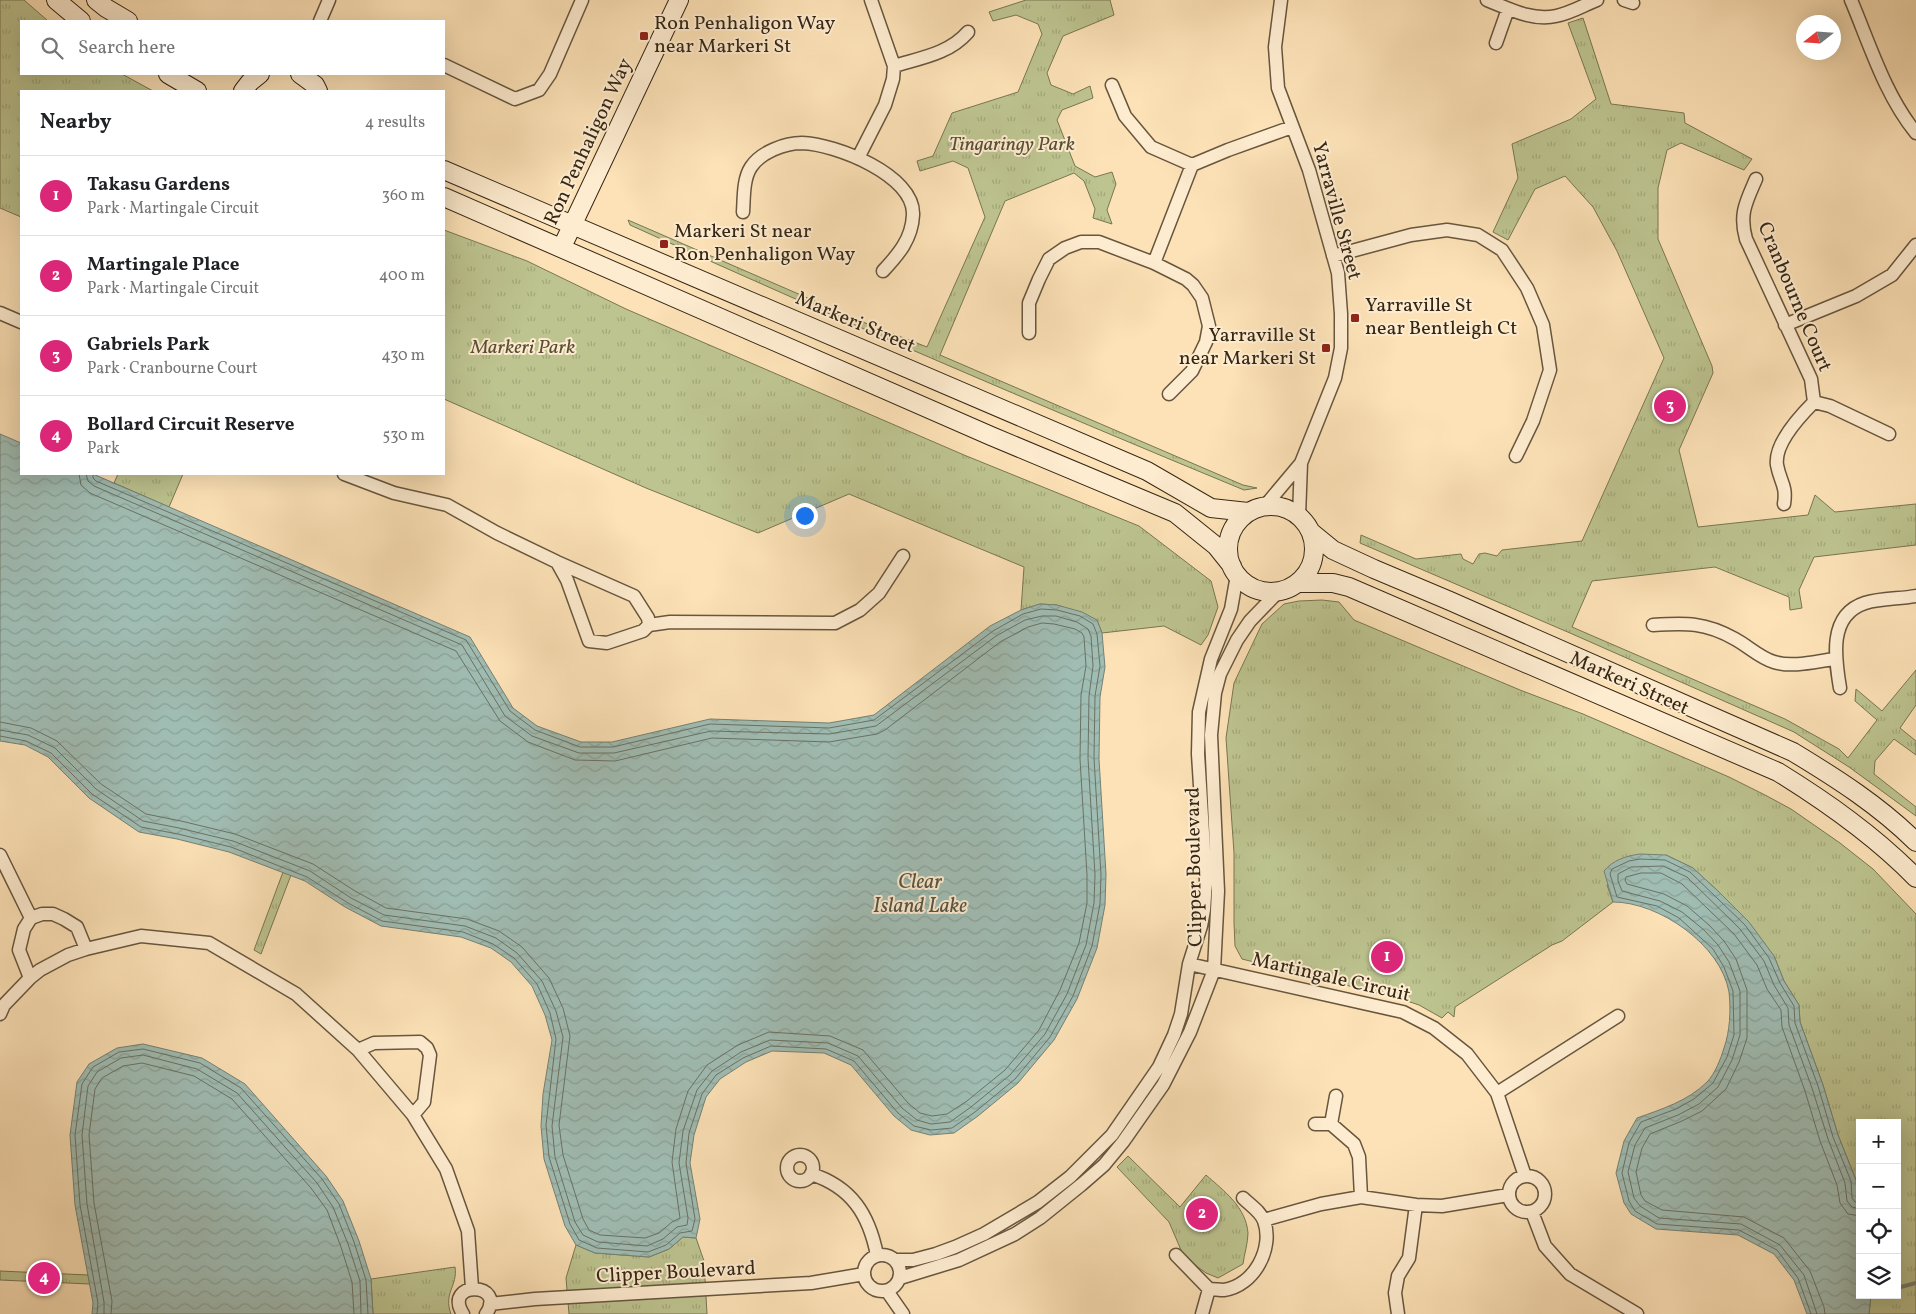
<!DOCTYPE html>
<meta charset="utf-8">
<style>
body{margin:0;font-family:Vollkorn,serif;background:#f6f6f6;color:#202124}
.controls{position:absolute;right:15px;bottom:15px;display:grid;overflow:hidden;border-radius:0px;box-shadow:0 5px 20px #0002}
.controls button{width:45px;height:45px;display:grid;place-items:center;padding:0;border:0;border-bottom:1px solid #e0e0e0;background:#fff;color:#202124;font:25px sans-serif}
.compass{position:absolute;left:1796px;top:15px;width:45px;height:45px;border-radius:50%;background:#fff;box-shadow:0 5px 20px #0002;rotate:253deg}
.you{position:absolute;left:804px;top:515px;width:18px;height:18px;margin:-12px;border:4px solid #fff;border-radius:50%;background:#1a73e8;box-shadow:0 0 0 8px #1a73e833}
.badge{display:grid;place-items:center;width:32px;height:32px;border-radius:50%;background:#db2777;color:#fff;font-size:16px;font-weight:700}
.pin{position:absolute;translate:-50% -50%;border:2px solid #fff;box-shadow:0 1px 5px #0006}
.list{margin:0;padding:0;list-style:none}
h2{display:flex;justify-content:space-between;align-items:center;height:65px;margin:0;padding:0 20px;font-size:21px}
h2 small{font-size:16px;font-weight:400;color:#757577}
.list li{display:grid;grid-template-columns:32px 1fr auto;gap:15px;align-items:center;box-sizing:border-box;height:80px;padding:0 20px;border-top:1px solid #e0e0e0}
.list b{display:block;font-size:19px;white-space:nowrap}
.list p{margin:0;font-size:16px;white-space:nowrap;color:#757577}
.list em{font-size:16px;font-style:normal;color:#757577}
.icon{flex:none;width:28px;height:28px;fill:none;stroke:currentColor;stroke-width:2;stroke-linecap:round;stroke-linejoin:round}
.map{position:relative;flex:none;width:1916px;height:1314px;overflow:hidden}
.search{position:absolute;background:#fff;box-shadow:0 5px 20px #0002;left:20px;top:20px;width:425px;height:55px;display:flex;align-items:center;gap:12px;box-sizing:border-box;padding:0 18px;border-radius:0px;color:#757577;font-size:19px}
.panel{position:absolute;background:#fff;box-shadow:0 5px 20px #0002;left:20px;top:90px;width:425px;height:385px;border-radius:0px}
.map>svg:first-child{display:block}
.park{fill:url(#park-tufts);stroke:#797652}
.water{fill:url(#water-waves);stroke:#758174}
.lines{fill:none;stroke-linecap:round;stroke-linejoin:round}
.shore{stroke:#6a7264;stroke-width:1}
.stream{stroke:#758174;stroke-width:4}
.street-casing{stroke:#67563e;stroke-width:15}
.secondary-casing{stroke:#352715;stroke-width:20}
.street{stroke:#feecd0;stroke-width:12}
.secondary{stroke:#feecd0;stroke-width:18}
.poi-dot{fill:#8f2418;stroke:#feecd0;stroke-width:2}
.labels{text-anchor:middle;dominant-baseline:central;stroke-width:4;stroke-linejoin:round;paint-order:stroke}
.poi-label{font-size:20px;fill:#352715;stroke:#feecd0;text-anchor:start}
.street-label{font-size:20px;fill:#352715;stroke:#feecd0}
.park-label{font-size:20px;font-style:italic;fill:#574e34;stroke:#feecd0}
.water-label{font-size:21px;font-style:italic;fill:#555445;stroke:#feecd0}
</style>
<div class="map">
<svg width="1916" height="1314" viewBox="0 0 1916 1314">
<defs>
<pattern id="park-tufts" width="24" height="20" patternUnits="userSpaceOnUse" patternTransform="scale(1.25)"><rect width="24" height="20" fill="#bdc490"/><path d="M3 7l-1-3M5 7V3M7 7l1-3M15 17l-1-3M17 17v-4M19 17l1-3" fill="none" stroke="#a3a87b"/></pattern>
<pattern id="water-waves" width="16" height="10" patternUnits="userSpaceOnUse" patternTransform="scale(1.25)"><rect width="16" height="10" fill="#a0bdb4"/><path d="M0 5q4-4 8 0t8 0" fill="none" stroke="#8aa29a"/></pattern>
</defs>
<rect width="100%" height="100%" fill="#fde2b7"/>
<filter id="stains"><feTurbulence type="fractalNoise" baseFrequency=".004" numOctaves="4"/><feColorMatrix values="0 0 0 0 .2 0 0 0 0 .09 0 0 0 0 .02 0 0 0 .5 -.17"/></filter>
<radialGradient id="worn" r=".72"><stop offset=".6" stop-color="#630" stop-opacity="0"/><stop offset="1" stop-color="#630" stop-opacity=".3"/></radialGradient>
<path class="park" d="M0 0H24L48 21H21V74H122L153 91H21V217L0 208Z
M1026 0H1110L1114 15 1063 36 1047 73 1051 85 1073 94 1090 86 1093 98 1062 110 1057 120 1075 166 1095 177 1112 172 1116 184 1107 210 1112 224 1093 218 1095 209 1084 181 1074 173 1005 201 940 355 1243 485 1257 488 1244 490C1038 405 833 317 630 225L628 220 870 325 927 347 985 217 968 168 953 161 920 171 917 161 933 156 952 113 1018 92 1042 34 1038 24 1016 15 993 21 989 12Z
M1583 18 1611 104 1684 113 1685 123 1752 159 1744 170 1681 143 1667 150 1658 188V239L1712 366 1713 373 1679 450 1698 527 1808 515 1815 495 1835 512 1916 504V545L1814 557 1799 590 1802 608 1790 610 1789 597 1715 567 1592 581 1572 627 1785 719 1839 749 1848 758 1877 720 1855 701 1856 689 1882 711 1916 670V705L1900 728 1916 741V755L1894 739 1875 761 1874 774 1916 807V816L1849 767 1794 732 1570 633 1360 543 1361 535 1416 559 1461 554 1463 559 1473 564 1479 554 1485 553 1497 556 1502 550 1582 541 1664 358 1617 251 1593 207 1565 176 1535 189 1508 240 1493 232 1518 178 1512 144 1571 119 1596 99 1568 23Z
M444 230 527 261 626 309 964 455 1139 526 1211 581 1218 607 1208 635 1201 645 1164 626 1102 633 1097 620 1056 605 1040 604 1021 610 1024 567 849 494 758 533 646 488 444 399Z
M118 474H183L169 507 114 483Z
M1322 600 1339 602 1354 620 1520 690 1583 714 1729 777 1765 795 1791 809 1840 843 1873 869 1916 914V1314H1869L1871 1295H1897V1123H1860V1222L1856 1180 1838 1135 1823 1085 1800 1022 1799 1005 1784 981 1774 956 1719 892 1693 868 1666 855 1607 885 1613 902 1562 941 1552 945 1455 1007 1454 1017 1448 1012 1442 1018 1419 1005 1401 999 1242 959 1235 946 1234 923V853L1226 738 1234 683 1262 624 1284 604 1299 601Z
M283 872 291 875 261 954 254 950Z
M1128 1156 1180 1207 1206 1175C1224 1191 1246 1207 1248 1233 1248 1243 1244 1255 1243 1264L1218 1278 1206 1273 1184 1257 1169 1222 1117 1167Z
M683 1237 696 1238 704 1261 707 1314H569L566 1278 576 1245 595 1253 649 1257 669 1249Z
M455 1267C458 1286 443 1293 451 1314H373L371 1279Z
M0 1271 88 1275 90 1284 0 1280Z"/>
<path class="water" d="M0 434 21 443V474H93L470 637 513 708 537 726 581 742H612L710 719 829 723 874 715 990 626 1021 610 1040 604 1057 605 1082 612 1097 620 1102 633 1105 667 1100 697 1099 759 1106 874 1105 905 1097 948 1077 999 1054 1040 1018 1083 978 1116 954 1133 930 1135 911 1130 894 1116 851 1065 824 1053 772 1051 746 1062 720 1079 706 1097 694 1135 690 1163 700 1219 696 1238 683 1237 669 1249 649 1257 595 1253 576 1245 565 1226 544 1159 541 1126 543 1094 552 1040 545 1015 532 986 511 962 491 948 461 937 381 926 345 907 305 881 229 852 177 839 139 832 89 798 48 757 25 745 0 741Z
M1640 854 1666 855 1693 868 1719 892 1749 922 1774 956 1784 981 1799 1005 1800 1022 1823 1085 1838 1135 1856 1180 1860 1222V1295H1871L1869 1314H1807L1794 1280 1774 1254 1738 1235 1656 1229 1631 1214 1624 1203 1616 1173 1624 1141 1637 1118C1662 1109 1688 1101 1707 1082 1715 1074 1721 1058 1724 1048 1730 1031 1731 1010 1729 992 1721 945 1659 902 1613 902L1604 871C1613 860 1626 856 1640 854Z
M143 1044 202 1058 245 1084 326 1176 343 1201 359 1241 371 1279 373 1314H92L93 1303 75 1205 70 1135 77 1082 89 1064 117 1048Z"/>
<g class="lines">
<path class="shore" d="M0 722 31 728 57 741 101 784 146 814 181 821 235 834 313 864 355 891 386 908 467 919 499 931 522 947 549 978 563 1008 570 1036 559 1125 563 1155 583 1219 589 1230 600 1235 645 1238 659 1233 672 1222 680 1218 672 1162 676 1129 688 1091 707 1065 738 1045 769 1032 830 1036 863 1050 908 1103 920 1113 932 1116 947 1114 967 1101 1005 1070 1039 1030 1060 990 1079 943 1087 903V875L1080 759 1081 695 1086 666 1084 637 1082 633 1075 629 1054 624 1042 623 1028 627 1000 642 885 730 877 734 829 742 712 738 615 761 575 760 528 742 500 721 456 651 90 493 81 485 79 474
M0 730 28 735 55 748 96 789 143 821 179 828 233 841 310 871 351 898 384 915 465 926 496 938 517 953 542 981 556 1011 563 1037 552 1126 555 1157 575 1222 583 1235 598 1242 647 1246 663 1239 677 1227 687 1225 688 1218 679 1163 683 1131 697 1090 712 1071 741 1052 770 1040 828 1043 858 1056 902 1108 917 1120 931 1124 950 1122 971 1107 1010 1075 1045 1034 1067 994 1086 945 1094 903 1095 875 1088 758 1089 696 1093 666 1091 636 1088 629 1077 622 1056 616H1042L1025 620 996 636 876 726 829 734 711 731 614 753H579L532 736 505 716 462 645 94 486 88 481 86 474
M0 736 26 741 51 753 92 794 141 827 178 834 231 847 307 877 348 903 382 921 463 932 493 944 514 958 537 984 550 1013 556 1039 546 1125 549 1157 570 1224 579 1240 597 1248 648 1252 666 1245 680 1233 692 1231 695 1219 686 1163 689 1133 702 1094 716 1075 743 1058 771 1046 826 1049 854 1061 898 1113 914 1126 931 1130 952 1128 975 1112 1015 1079 1050 1037 1073 996 1092 946 1100 904 1101 875 1094 758 1095 696 1100 666 1097 634 1093 624 1080 616 1057 610 1041 609 1023 614 993 631 874 720 829 728 710 724 613 747H580L535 730 510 711 466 640 96 481 93 478V474
M97 1314 98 1303 80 1205 75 1135 82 1084 93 1067 119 1052 143 1049 200 1063 241 1088 322 1179 339 1204 354 1242 366 1280 368 1314
M104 1314V1302L87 1204 82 1135 88 1086 97 1072 121 1058 143 1055 197 1069 237 1093 317 1183 333 1207 348 1244 360 1281 361 1314
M111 1314 112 1301 94 1203 89 1135 95 1089 102 1078 123 1066 142 1063 194 1076 232 1099 311 1188 327 1210 341 1247 352 1282 354 1314
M1811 1314 1798 1278 1777 1250 1739 1230 1657 1224 1635 1211 1629 1201 1622 1173 1629 1143 1641 1122 1676 1109 1694 1099 1713 1083 1727 1057 1734 1035 1733 991 1724 967 1713 949 1679 918 1657 906 1617 897 1610 874 1612 869 1629 861 1640 859 1665 860 1690 872 1745 925 1769 958 1780 983 1794 1006 1795 1023 1818 1086 1833 1137 1851 1181 1852 1198 1855 1202H1860
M1817 1314 1804 1275 1780 1245 1741 1224 1659 1218 1640 1206 1634 1198 1628 1172 1635 1145 1645 1128 1678 1115 1699 1104 1718 1087 1732 1060 1740 1035V991L1729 962 1718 945 1704 930 1682 912 1660 901 1622 891 1618 881V874L1631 867 1663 866 1687 877 1740 929 1764 961 1774 985 1788 1008 1789 1025 1812 1088 1828 1139 1845 1183 1847 1201 1852 1207 1860 1209
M1825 1314 1824 1307 1810 1271 1784 1238 1744 1217 1662 1210 1645 1201 1641 1195 1636 1172 1642 1148 1650 1134 1682 1121 1702 1111 1726 1089 1739 1062 1747 1038V990L1736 959 1724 941 1709 925 1687 906 1664 894 1627 884 1625 880 1626 877 1641 873H1661L1682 884 1734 934 1757 965 1767 989 1781 1010 1782 1027 1805 1091 1820 1141 1837 1185 1840 1203 1848 1214 1860 1216"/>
<path class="stream" d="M1897 1288 1916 1283"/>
<defs>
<path id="street" d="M1487 0C1509 9 1532 21 1556 16 1571 13 1584 5 1597 0
M1624 0 1633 3
M1851 0C1870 45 1885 95 1916 133
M320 21 329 0
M1496 43 1508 9
M444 65 515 99 539 90 550 74 582 0
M894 66C920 58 949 54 968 32
M1112 85 1125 116 1151 147 1192 165
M858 158 885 105 893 79 894 66 871 0
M1756 179C1746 202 1739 214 1746 239L1811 379 1814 402
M743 212C744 198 743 179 751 167 761 152 785 143 802 143 835 144 915 175 913 215 912 239 898 255 883 271
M1333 256 1411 235 1447 230 1478 235 1502 250 1527 288 1543 325 1550 370 1533 421 1516 456
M1154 263 1192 165 1228 150 1292 127
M0 313 21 322
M1785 325 1856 296 1892 275 1916 245
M1029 333V303L1039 279 1049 259 1065 248 1081 242H1099L1154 263 1186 279 1193 285 1202 298 1209 326 1206 342 1192 371 1169 394
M1814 402 1830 406 1889 434
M344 474 394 493 447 505 497 533 557 562 634 596 648 618 649 625 643 631 607 643 589 641 567 580 557 562
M1784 504C1787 485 1780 482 1777 465 1774 444 1800 416 1814 402
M1265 506 1301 463 1335 378 1341 348V314L1338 273 1309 170 1278 88 1275 47 1281 0
M1299 516 1301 463
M649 625 670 622 835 623 860 610 879 593 903 556
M1653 625C1686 623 1705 622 1735 639 1748 646 1760 658 1774 662 1793 668 1817 661 1835 659
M1840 688C1835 658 1828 615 1865 603 1881 598 1900 599 1916 596
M0 855 31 918
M1189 964 1403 1012 1434 1028 1467 1054 1497 1093 1525 1176
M30 978 19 950 24 929 31 918 42 914H53L64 919 77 927 86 949
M0 1014 4 1005 30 978 40 970 68 955 86 949 141 936 209 943 296 994 358 1050 413 1115 446 1169 468 1231 472 1288
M358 1050 374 1043 420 1042 427 1048 430 1055 424 1102 413 1115
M1497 1093 1618 1016
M1315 1124H1331L1354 1144 1359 1157 1361 1197
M1331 1124 1336 1096
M787 1168a13 13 0 1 1 26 0a13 13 0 1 1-26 0Z
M811 1174C852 1187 869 1215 877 1255
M1509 1194a18 18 0 1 1 36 0a18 18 0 1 1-36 0Z
M1532 1212 1545 1246 1570 1274 1637 1314
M1264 1220 1321 1204 1361 1197 1416 1205 1442 1206 1508 1195
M864 1273a18 18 0 1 1 36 0a18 18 0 1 1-36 0Z
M1176 1255 1209 1289C1214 1289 1219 1290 1224 1290 1254 1286 1274 1248 1264 1221 1261 1212 1250 1205 1243 1198
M895 1260H913L936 1254 955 1247 984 1234 1038 1202 1070 1177 1112 1135 1159 1067 1174 1035 1181 1014 1189 964 1201 926 1204 910 1206 880 1198 754 1199 712 1211 659 1231 609 1237 575
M900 1278 959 1260 1015 1234 1040 1218 1081 1185 1104 1165 1123 1142 1163 1085 1190 1032 1214 970 1218 891 1211 735 1215 693 1220 674 1237 640 1250 621 1279 591
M887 1291 903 1314
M490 1304 535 1299 811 1283 864 1274
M463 1314C442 1280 508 1282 486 1314
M1202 1314 1209 1289
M1398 1314 1395 1293 1398 1276 1409 1258 1416 1205"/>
<path id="secondary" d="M56 0 81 21
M96 0 106 8 128 21
M168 74 197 91
M300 74 315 85 318 91
M243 91 250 82 260 74
M444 170 1147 471 1211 508 1248 512
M444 197 991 436 1175 513 1216 546 1232 566
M562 247 679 0
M1228 549a43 43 0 1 1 86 0a43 43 0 1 1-86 0Z
M1311 532 1333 550 1374 569 1450 601 1793 752C1836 778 1880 806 1916 842
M1298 583H1333L1349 587 1778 772C1828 803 1875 836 1916 878"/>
</defs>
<use href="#street" class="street-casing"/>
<use href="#secondary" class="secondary-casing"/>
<use href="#street" class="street"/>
<use href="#secondary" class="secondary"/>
</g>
<g class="poi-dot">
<rect x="639" y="31" width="10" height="10" rx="2.5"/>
<rect x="659" y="239" width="10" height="10" rx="2.5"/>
<rect x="1350" y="313" width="10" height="10" rx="2.5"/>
<rect x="1321" y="343" width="10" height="10" rx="2.5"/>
</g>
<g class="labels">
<g class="poi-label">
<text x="654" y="24">Ron Penhaligon Way<tspan x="654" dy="23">near Markeri St</tspan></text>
<text x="674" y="232">Markeri St near<tspan x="674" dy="23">Ron Penhaligon Way</tspan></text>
<text x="1365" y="306">Yarraville St<tspan x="1365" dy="23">near Bentleigh Ct</tspan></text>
<text x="1316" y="336" text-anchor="end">Yarraville St<tspan x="1316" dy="23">near Markeri St</tspan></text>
</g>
<g class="street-label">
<text transform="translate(589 142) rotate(-65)">Ron Penhaligon Way</text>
<text transform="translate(1336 211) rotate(75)">Yarraville Street</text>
<text transform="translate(1794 297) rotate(67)">Cranbourne Court</text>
<text transform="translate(855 323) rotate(23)">Markeri Street</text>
<text transform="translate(1629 684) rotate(24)">Markeri Street</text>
<text transform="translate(1195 867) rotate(-91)">Clipper Boulevard</text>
<text transform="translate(1331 978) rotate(13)">Martingale Circuit</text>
<text transform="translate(676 1273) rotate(-3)">Clipper Boulevard</text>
</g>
<g class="park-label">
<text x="1012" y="145">Tingaringy Park</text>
<text x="523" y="348">Markeri Park</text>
</g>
<g class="water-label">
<text x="920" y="882">Clear<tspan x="920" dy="24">Island Lake</tspan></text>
</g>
</g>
<rect width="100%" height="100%" filter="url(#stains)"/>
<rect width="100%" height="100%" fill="url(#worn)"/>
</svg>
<div class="controls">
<button>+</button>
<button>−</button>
<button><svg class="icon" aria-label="locate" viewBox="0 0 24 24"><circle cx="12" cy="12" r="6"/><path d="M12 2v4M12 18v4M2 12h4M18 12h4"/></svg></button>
<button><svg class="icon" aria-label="layers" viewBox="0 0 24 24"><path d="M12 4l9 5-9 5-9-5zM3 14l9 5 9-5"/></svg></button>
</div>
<svg class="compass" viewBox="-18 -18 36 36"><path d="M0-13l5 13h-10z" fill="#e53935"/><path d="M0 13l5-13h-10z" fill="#757577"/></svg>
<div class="you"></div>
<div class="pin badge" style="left:1387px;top:957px">1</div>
<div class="pin badge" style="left:1202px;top:1214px">2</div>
<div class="pin badge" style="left:1670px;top:406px">3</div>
<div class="pin badge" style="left:44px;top:1278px">4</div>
<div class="search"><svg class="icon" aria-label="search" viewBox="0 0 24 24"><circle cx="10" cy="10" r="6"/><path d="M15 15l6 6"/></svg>Search here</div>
<section class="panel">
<h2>Nearby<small>4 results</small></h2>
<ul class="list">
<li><span class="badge">1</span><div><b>Takasu Gardens</b><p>Park · Martingale Circuit</p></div><em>360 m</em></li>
<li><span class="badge">2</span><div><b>Martingale Place</b><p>Park · Martingale Circuit</p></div><em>400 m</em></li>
<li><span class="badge">3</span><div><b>Gabriels Park</b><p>Park · Cranbourne Court</p></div><em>430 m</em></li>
<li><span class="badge">4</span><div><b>Bollard Circuit Reserve</b><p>Park</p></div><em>530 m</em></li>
</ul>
</section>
</div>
